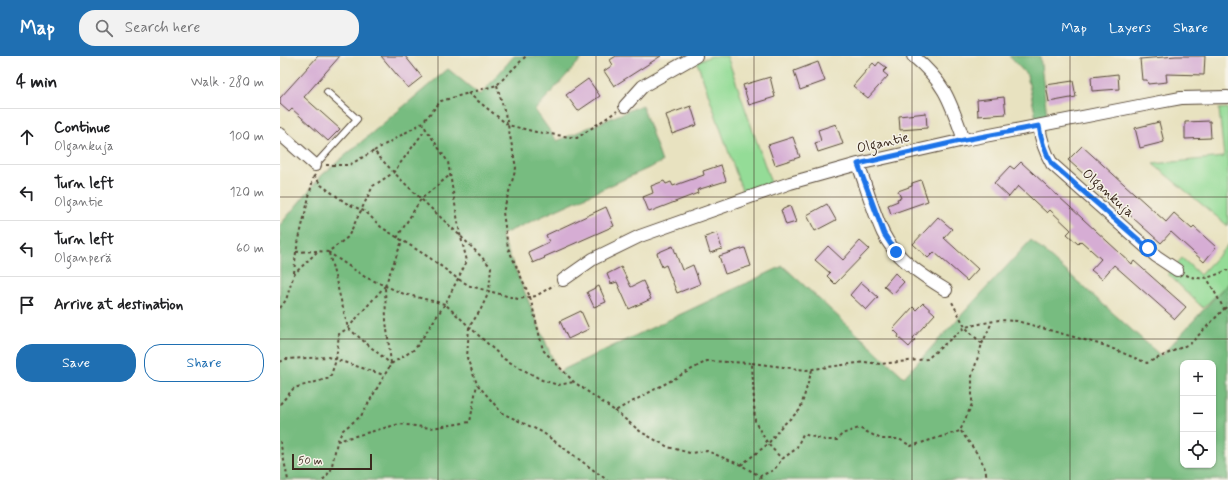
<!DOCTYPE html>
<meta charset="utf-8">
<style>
body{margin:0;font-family:Mynerve,sans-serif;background:#f2f2f2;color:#202124}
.controls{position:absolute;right:12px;bottom:12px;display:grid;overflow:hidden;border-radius:8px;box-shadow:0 1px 3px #0004}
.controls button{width:36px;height:36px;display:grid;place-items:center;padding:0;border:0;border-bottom:1px solid #e0e0e0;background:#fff;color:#202124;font:20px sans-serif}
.scale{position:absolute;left:12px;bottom:10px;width:80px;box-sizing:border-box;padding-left:4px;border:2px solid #3b2a1e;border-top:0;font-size:11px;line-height:14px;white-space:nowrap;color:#3b2a1e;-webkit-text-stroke:3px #f7f3e8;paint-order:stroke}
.stop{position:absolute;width:12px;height:12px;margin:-9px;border:3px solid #1a73e8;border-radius:50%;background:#fff}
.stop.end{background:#1a73e8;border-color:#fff;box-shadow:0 1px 4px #0008}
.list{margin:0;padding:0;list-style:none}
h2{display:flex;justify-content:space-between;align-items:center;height:52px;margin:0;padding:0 16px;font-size:17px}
h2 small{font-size:13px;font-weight:400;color:#757577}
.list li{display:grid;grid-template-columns:26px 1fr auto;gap:12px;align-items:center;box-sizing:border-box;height:56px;padding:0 16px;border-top:1px solid #e0e0e0}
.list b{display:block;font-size:15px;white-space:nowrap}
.list p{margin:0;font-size:13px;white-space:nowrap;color:#757577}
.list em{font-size:13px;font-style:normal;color:#757577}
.actions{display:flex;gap:8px;padding:12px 16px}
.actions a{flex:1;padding:9px 0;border:1px solid #1f6fb2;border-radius:16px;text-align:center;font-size:14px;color:#1f6fb2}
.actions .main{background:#1f6fb2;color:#fff}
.icon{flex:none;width:22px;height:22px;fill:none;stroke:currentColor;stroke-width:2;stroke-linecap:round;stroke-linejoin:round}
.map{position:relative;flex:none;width:948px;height:424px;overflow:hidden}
header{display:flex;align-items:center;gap:24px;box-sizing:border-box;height:56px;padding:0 20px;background:#1f6fb2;color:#fff}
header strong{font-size:19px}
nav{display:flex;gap:22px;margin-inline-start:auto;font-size:14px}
.search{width:280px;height:36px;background:#f2f2f2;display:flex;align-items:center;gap:10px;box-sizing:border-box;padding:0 14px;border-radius:16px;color:#757577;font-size:15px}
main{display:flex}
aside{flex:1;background:#fff}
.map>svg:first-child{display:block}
.green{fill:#94dc97;stroke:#68835a}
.forest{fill:#77bc80;stroke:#59734f;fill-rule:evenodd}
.building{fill:#d6add4}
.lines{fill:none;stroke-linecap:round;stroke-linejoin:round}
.lane-casing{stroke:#554636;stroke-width:8}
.street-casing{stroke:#554636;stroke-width:14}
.path{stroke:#554636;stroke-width:2;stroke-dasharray:3 3;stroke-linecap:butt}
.lane{stroke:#fff;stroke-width:6}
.street{stroke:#fff;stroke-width:12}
.route{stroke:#1a73e8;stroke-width:5}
.grid{fill:none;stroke:#3b2a1e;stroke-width:1;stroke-opacity:0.55}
.labels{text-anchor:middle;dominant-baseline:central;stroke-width:3;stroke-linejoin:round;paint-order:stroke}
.street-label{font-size:14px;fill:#3b2a1e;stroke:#f7f3e8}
</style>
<header>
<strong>Map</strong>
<div class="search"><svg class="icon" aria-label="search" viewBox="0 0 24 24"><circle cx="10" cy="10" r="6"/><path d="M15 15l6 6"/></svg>Search here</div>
<nav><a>Map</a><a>Layers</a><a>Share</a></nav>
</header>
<main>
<aside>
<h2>4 min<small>Walk · 280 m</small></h2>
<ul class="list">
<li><svg class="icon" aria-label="ahead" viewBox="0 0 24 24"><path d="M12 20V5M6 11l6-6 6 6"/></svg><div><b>Continue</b><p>Olgankuja</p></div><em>100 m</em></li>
<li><svg class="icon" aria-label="left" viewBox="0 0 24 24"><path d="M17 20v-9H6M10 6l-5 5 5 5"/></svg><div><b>Turn left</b><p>Olgantie</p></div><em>120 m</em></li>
<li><svg class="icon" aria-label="left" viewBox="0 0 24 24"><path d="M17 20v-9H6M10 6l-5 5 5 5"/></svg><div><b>Turn left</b><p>Olganperä</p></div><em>60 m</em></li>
<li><svg class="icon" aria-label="arrive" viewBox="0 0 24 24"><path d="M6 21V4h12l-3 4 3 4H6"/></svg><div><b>Arrive at destination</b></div></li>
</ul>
<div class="actions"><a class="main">Save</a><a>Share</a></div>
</aside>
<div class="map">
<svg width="948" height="424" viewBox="0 0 948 424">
<rect width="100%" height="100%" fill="#f7f3e8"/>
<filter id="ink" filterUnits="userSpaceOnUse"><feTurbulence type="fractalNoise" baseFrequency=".025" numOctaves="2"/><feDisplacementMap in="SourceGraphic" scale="8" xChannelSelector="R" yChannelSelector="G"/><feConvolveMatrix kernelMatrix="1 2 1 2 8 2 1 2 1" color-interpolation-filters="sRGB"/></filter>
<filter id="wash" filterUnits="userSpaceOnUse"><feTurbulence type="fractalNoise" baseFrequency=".012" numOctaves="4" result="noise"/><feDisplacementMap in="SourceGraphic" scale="16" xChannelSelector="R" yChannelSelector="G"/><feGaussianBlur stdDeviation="0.9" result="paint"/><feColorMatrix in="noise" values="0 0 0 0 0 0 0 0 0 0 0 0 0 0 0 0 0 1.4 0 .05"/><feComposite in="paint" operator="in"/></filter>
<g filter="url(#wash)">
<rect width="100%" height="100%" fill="#e8e2c0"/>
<path class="green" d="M431 0H447L491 127 463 137 417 6Z
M948 52V170L873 108 944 101 939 53Z
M948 189V227L923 252 888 218 902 202 920 219Z"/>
<path class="forest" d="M234 0H304L255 54 277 85 362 49 382 106 221 179 278 316 503 210 624 321 751 184 881 300 948 227V424H0V169L42 119 168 13 200 39ZM903 307H933V409H903Z
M729 0H760L767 60 756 62 747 19Z"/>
<g id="blocks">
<path class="building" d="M38 0H60L24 41 60 73 48 85 12 53 9 56 0 48V42Z
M101 0H125L142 21 128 32Z
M336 0H381L334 30 324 15 333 9 330 4Z
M896 0H925L924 19 886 18 887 26 868 28 867 24H862L860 3Z
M538 6 545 25 520 34 514 15Z
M599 6 607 12 603 16 608 20 588 42 573 30 593 7 596 10Z
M838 18 839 33 812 35 811 21Z
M490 21 495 41 469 49 463 29Z
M308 23 320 40 298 55 286 39Z
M793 25 796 41 769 46 766 29Z
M724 41 726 58 698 60 697 44Z
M411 50 417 69 392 78 386 59Z
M646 57 647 72 620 74 619 60Z
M930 65 931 82 905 83V66Z
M879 66 884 86 860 92 855 72Z
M556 68 563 88 538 96 535 87 541 85 538 74Z
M513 81 520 101 495 109 488 89Z
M802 90 886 166 894 157 912 173 914 171 936 191 924 206 891 176 881 187 788 104Z
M741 106 852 208 854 205 906 251 895 263 834 209 822 223 811 214 821 203 801 185 798 188 787 178 791 174 770 154 767 157 738 130 729 141 714 127 730 110 734 113Z
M441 109 446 125 417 134 418 137 369 156 363 141 373 137 371 130 384 125 386 128 391 126 393 130 424 119 423 115Z
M641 124 648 145 611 158 608 149 618 145 617 143 621 142 618 135 632 130V127Z
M547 148 556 164 535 175 527 159Z
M510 150 516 166 506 169 501 154Z
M326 151 334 170 264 201 265 202 253 207 248 196 269 186 266 179Z
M658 161 672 173 664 182 698 213 687 225 654 196 648 202 633 188Z
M437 177 442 193 430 197 425 181Z
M580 185 589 193 555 228 547 220 550 217 535 204 548 190 563 204Z
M393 190 402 214 413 209 420 228 397 237 386 209 382 211 377 197Z
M465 192 471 210 445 218 439 200Z
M341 211 351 231 363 225 371 243 349 253 337 226 331 228 327 218Z
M615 217 624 226 613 238 604 230Z
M581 226 598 241 586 254 570 239Z
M319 230 326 246 314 251 307 236Z
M643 247 655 258 633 282 635 284 629 291 618 281 619 279 613 273 633 251 636 254Z
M301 255 309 273 288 283 280 265Z"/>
</g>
</g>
<g filter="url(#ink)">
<use href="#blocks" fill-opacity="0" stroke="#554636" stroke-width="1"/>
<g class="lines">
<defs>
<path id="lane" d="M35 109 77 63 47 36"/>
<path id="street" d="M633 0C666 28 670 45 684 84
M345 50 363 30 416 0
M759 70C761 84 765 96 772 108L876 200 897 214
M0 78 35 109
M578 108C586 130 593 155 603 177 615 202 643 220 666 234
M283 224 313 203 360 180 510 127 578 108 684 84 869 48 901 42 948 41"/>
</defs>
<use href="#lane" class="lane-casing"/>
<use href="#street" class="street-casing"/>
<path class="path" d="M217 29 228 69 236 112 223 156 228 192 250 241 263 294 294 326 335 355 427 305 472 307 475 366 488 388 502 403
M188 37 228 69 256 76 297 82 337 55
M94 95 142 67 161 45 217 29 246 0
M46 109H69L94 95C130 136 173 170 211 211L209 236 200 255 189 271 187 302 197 328 222 357 262 376 327 424
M34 119 41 129 66 147 86 156 101 171 150 202 178 223 190 230 238 243 256 240 274 229
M117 182 141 143 170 119
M16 196 37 195
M48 196 85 221 124 238 165 248 224 303 262 324 278 329 294 326
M49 197 68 272 111 308
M14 217 16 196 34 119
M906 219C922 226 933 220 948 214
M0 252 6 244 14 218 38 195 48 196 68 181 93 130 113 117 146 73
M944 253 948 250
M702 288 712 266
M0 306 6 303 48 301 104 319
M111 307 106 265 105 230 122 185
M472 307 526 314 585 306 600 308 647 303 685 271 719 264 737 265 826 290 867 307 911 287 944 253 927 222
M0 348 14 332 50 322 56 304 59 278 68 272 105 230
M335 355 361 376 388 391 410 397 427 395 461 409 480 420 494 414 502 403 516 393 523 378 545 384H557L562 378 579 372 601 383H619L631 390 680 375 692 348V320L702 288 685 271 671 244
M681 375C689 388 709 408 706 424
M0 385 8 424
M57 385 119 368 151 372 190 366 197 328
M461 409 488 388 501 371 520 354 532 314
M480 420 481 424
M43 424 51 414 57 386 63 374 81 360 111 308 135 293 165 248 187 205 180 178 168 106 142 67"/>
<use href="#lane" class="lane"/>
<use href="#street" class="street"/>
</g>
</g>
<g class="lines" filter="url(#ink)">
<path class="route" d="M616 196 604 178 578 108 684 84 759 70C761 84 765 96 772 108L868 192"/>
</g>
<path class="grid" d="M158 0V424M316 0V424M474 0V424M632 0V424M790 0V424M0 141H948M0 283H948"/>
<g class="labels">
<g class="street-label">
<text transform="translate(603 87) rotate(-13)">Olgantie</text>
<text transform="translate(828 137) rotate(42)">Olgankuja</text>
</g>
</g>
</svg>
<div class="controls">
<button>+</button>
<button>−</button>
<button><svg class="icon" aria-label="locate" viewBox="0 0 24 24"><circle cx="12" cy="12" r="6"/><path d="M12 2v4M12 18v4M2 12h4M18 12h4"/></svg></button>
</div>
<div class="scale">50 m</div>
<div class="stop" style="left:868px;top:192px"></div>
<div class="stop end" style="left:616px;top:196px"></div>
</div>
</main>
